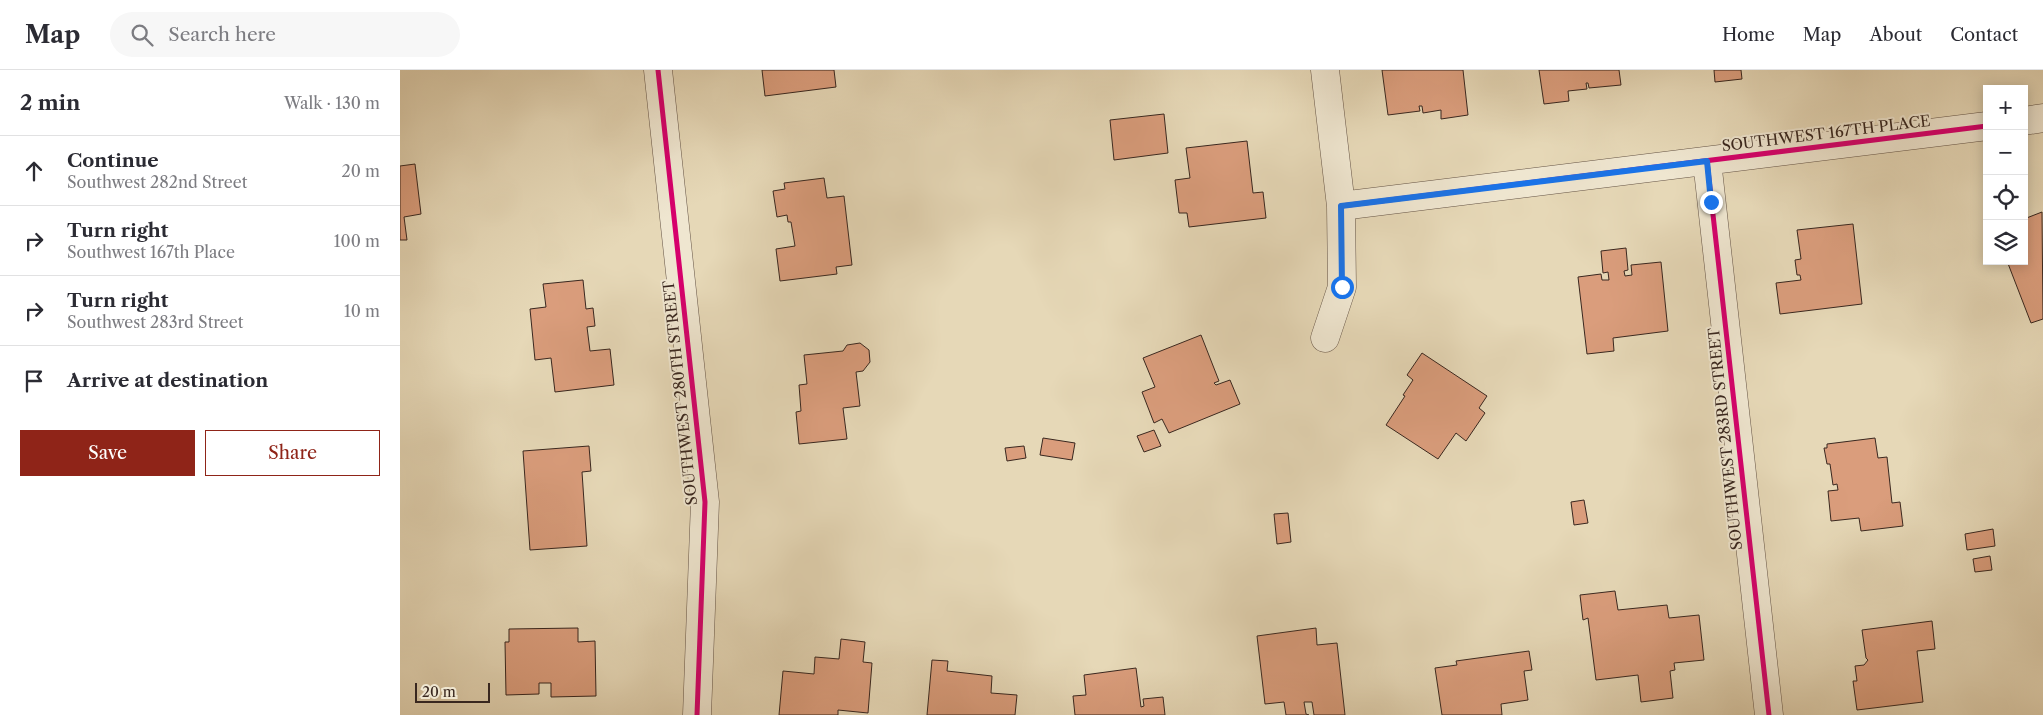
<!DOCTYPE html>
<meta charset="utf-8">
<style>
body{margin:0;font-family:"Libre Caslon Text",serif;background:#f7f7f7;color:#2b2b33}
.controls{position:absolute;right:15px;top:15px;display:grid;overflow:hidden;border-radius:0px;box-shadow:0 2px 12px #0003}
.controls button{width:45px;height:45px;display:grid;place-items:center;padding:0;border:0;border-bottom:1px solid #e1e1e2;background:#fff;color:#2b2b33;font:25px sans-serif}
.scale{position:absolute;left:15px;bottom:12px;width:75px;box-sizing:border-box;padding-left:5px;border:2px solid #39271f;border-top:0;font-size:14px;line-height:18px;white-space:nowrap;color:#39271f;-webkit-text-stroke:4px #efe6d0;paint-order:stroke}
.stop{position:absolute;width:15px;height:15px;margin:-11px;border:4px solid #1a73e8;border-radius:50%;background:#fff}
.stop.end{background:#1a73e8;border-color:#fff;box-shadow:0 1px 5px #0008}
.list{margin:0;padding:0;list-style:none}
h2{display:flex;justify-content:space-between;align-items:center;height:65px;margin:0;padding:0 20px;font-size:21px}
h2 small{font-size:16px;font-weight:400;color:#7c7c81}
.list li{display:grid;grid-template-columns:32px 1fr auto;gap:15px;align-items:center;box-sizing:border-box;height:70px;padding:0 20px;border-top:1px solid #e1e1e2}
.list b{display:block;font-size:19px;white-space:nowrap}
.list p{margin:0;font-size:16px;white-space:nowrap;color:#7c7c81}
.list em{font-size:16px;font-style:normal;color:#7c7c81}
.actions{display:flex;gap:10px;padding:15px 20px}
.actions a{flex:1;padding:11px 0;border:1px solid #8f2418;border-radius:0px;text-align:center;font-size:18px;color:#8f2418}
.actions .main{background:#8f2418;color:#fff}
.icon{flex:none;width:28px;height:28px;fill:none;stroke:currentColor;stroke-width:2;stroke-linecap:round;stroke-linejoin:round}
.map{position:relative;flex:none;width:1643px;height:645px;overflow:hidden}
header{display:flex;align-items:center;gap:30px;box-sizing:border-box;height:70px;padding:0 25px;background:#fff;border-bottom:1px solid #e1e1e2}
header strong{font-size:24px}
nav{display:flex;gap:28px;margin-inline-start:auto;font-size:18px}
.search{width:350px;height:45px;background:#f7f7f7;display:flex;align-items:center;gap:12px;box-sizing:border-box;padding:0 18px;border-radius:28px;color:#7c7c81;font-size:19px}
main{display:flex}
aside{flex:1;background:#fff}
.map>svg:first-child{display:block}
.building{fill:#da9d7c;stroke:#39271f}
.lines{fill:none;stroke-linecap:round;stroke-linejoin:round}
.minor-casing{stroke:#645345;stroke-width:29}
.minor{stroke:#efe6d0;stroke-width:28}
.cycleway-casing{stroke:#efe6d0;stroke-width:8}
.cycleway{stroke:#d6006c;stroke-width:5}
.route{stroke:#1a73e8;stroke-width:6}
.labels{text-anchor:middle;dominant-baseline:central;stroke-width:4;stroke-linejoin:round;paint-order:stroke}
.street-label{font-size:15px;fill:#39271f;stroke:#efe6d0}
</style>
<header>
<strong>Map</strong>
<div class="search"><svg class="icon" aria-label="search" viewBox="0 0 24 24"><circle cx="10" cy="10" r="6"/><path d="M15 15l6 6"/></svg>Search here</div>
<nav><a>Home</a><a>Map</a><a>About</a><a>Contact</a></nav>
</header>
<main>
<aside>
<h2>2 min<small>Walk · 130 m</small></h2>
<ul class="list">
<li><svg class="icon" aria-label="ahead" viewBox="0 0 24 24"><path d="M12 20V5M6 11l6-6 6 6"/></svg><div><b>Continue</b><p>Southwest 282nd Street</p></div><em>20 m</em></li>
<li><svg class="icon" aria-label="right" viewBox="0 0 24 24"><path d="M7 20v-9h11M14 6l5 5-5 5"/></svg><div><b>Turn right</b><p>Southwest 167th Place</p></div><em>100 m</em></li>
<li><svg class="icon" aria-label="right" viewBox="0 0 24 24"><path d="M7 20v-9h11M14 6l5 5-5 5"/></svg><div><b>Turn right</b><p>Southwest 283rd Street</p></div><em>10 m</em></li>
<li><svg class="icon" aria-label="arrive" viewBox="0 0 24 24"><path d="M6 21V4h12l-3 4 3 4H6"/></svg><div><b>Arrive at destination</b></div></li>
</ul>
<div class="actions"><a class="main">Save</a><a>Share</a></div>
</aside>
<div class="map">
<svg width="1643" height="645" viewBox="0 0 1643 645">
<rect width="100%" height="100%" fill="#e6d8b7"/>
<filter id="stains"><feTurbulence type="fractalNoise" baseFrequency=".004" numOctaves="4"/><feColorMatrix values="0 0 0 0 .2 0 0 0 0 .09 0 0 0 0 .02 0 0 0 .5 -.17"/></filter>
<radialGradient id="worn" r=".72"><stop offset=".6" stop-color="#630" stop-opacity="0"/><stop offset="1" stop-color="#630" stop-opacity=".3"/></radialGradient>
<path class="building" d="M362 0H434L436 17 365 26Z
M982 0H1063L1068 45 1041 49V40L1023 43 1022 36H1019L1020 41 988 45Z
M1139 0H1219L1221 15 1189 18 1188 13H1186L1187 19 1168 21 1169 31 1144 34Z
M1314 0H1341L1342 9 1315 12Z
M764 44 768 83 714 90 710 50Z
M847 71 853 123 863 122 866 148 789 157 787 143H779L775 110 790 108 786 78Z
M15 94 21 144 4 147 7 170H0V96Z
M424 108 427 128 444 126 452 195 436 197 437 204 380 211 376 179 395 176 391 152H388L387 145 377 147 373 121 385 119 384 113Z
M1642 142 1643 249 1631 253 1607 191H1624V149Z
M1453 154 1462 234 1380 244 1376 213 1401 210 1400 205H1397L1395 190 1401 189 1397 160Z
M1226 178 1228 200 1224 201 1225 206 1232 205 1231 195 1261 192 1268 261 1213 268 1214 281 1187 284 1178 207 1201 204 1202 210H1209L1208 202 1203 203 1201 181Z
M183 210 186 239 193 238 195 256 187 257 190 281 210 279 214 315 155 322 151 288 135 290 130 239 146 237 143 214Z
M801 265 819 311 814 313 816 315 830 310 840 334 769 363 762 349 754 353 742 322 755 317 743 288Z
M460 273 469 280 470 292 463 301 456 302 460 336 443 338 447 369 399 374 396 342 401 341 399 315 407 314 404 285 443 281 447 275Z
M1022 283 1087 326 1079 338 1085 343 1066 371 1056 363 1038 389 986 355 1005 326 1003 325 1013 310 1007 305Z
M754 360 761 376 744 382 737 366Z
M643 368 675 373 672 390 640 385Z
M1475 368 1478 388 1487 387 1492 433 1500 432 1503 456 1461 461 1459 448 1431 451 1428 421 1438 420 1437 414 1433 415 1430 394H1427L1424 378H1427V374Z
M189 376 191 401 182 402 187 476 130 480 123 381Z
M624 376 626 388 607 391 605 378Z
M1184 430 1188 453 1174 455 1171 432Z
M888 443 891 472 877 474 874 444Z
M1593 459 1595 476 1567 480 1565 464Z
M1590 486 1592 500 1575 502 1573 489Z
M1215 521 1218 540 1267 535 1269 548 1299 545 1304 590 1274 593 1275 600 1270 601 1273 628 1241 632 1238 605 1196 610 1188 548 1183 550 1180 525Z
M1532 551 1535 579 1517 581 1523 632 1457 640 1453 611H1457L1455 596 1464 595 1468 590 1466 588 1462 560Z
M178 558V572L195 571 196 626 151 627V613H139V624L106 625 105 572H109V559Z
M916 558 917 575 937 573 945 645H914L912 632H904L906 644 909 645H886L884 632 865 634 857 566Z
M441 569 465 572 463 592 472 593 468 643 438 640V645H379L383 601 414 604 415 587 439 589Z
M1129 581 1132 600 1124 601 1128 630 1101 634 1102 645H1042L1035 598 1057 595 1056 591Z
M532 590 548 591 547 601 592 606 591 623 617 625 615 645H527Z
M736 598 741 637 744 636 743 629 763 627 765 645H675L673 626 686 625 684 605Z"/>
<g class="lines">
<defs>
<path id="minor" d="M258 0 305 432 297 645
M925 0 941 136 942 217 925 268
M1624 51 1643 48
M1307 91 1369 645
M941 136 1587 56"/>
</defs>
<use href="#minor" class="minor-casing"/>
<use href="#minor" class="minor"/>
<defs>
<path id="cycleway" d="M258 0 305 432 297 645
M1307 91 1369 645
M941 136 1587 56"/>
</defs>
<use href="#cycleway" class="cycleway-casing"/>
<use href="#cycleway" class="cycleway"/>
</g>
<g class="lines">
<path class="route" d="M942 217 941 136 1307 91 1311 132"/>
</g>
<g class="labels">
<g class="street-label">
<text transform="translate(1426 63) rotate(-7)">SOUTHWEST 167TH PLACE</text>
<text transform="translate(280 323) rotate(-96)">SOUTHWEST 280TH STREET</text>
<text transform="translate(1325 369) rotate(-96)">SOUTHWEST 283RD STREET</text>
</g>
</g>
<rect width="100%" height="100%" filter="url(#stains)"/>
<rect width="100%" height="100%" fill="url(#worn)"/>
</svg>
<div class="controls">
<button>+</button>
<button>−</button>
<button><svg class="icon" aria-label="locate" viewBox="0 0 24 24"><circle cx="12" cy="12" r="6"/><path d="M12 2v4M12 18v4M2 12h4M18 12h4"/></svg></button>
<button><svg class="icon" aria-label="layers" viewBox="0 0 24 24"><path d="M12 4l9 5-9 5-9-5zM3 14l9 5 9-5"/></svg></button>
</div>
<div class="scale">20 m</div>
<div class="stop" style="left:942px;top:217px"></div>
<div class="stop end" style="left:1311px;top:132px"></div>
</div>
</main>
